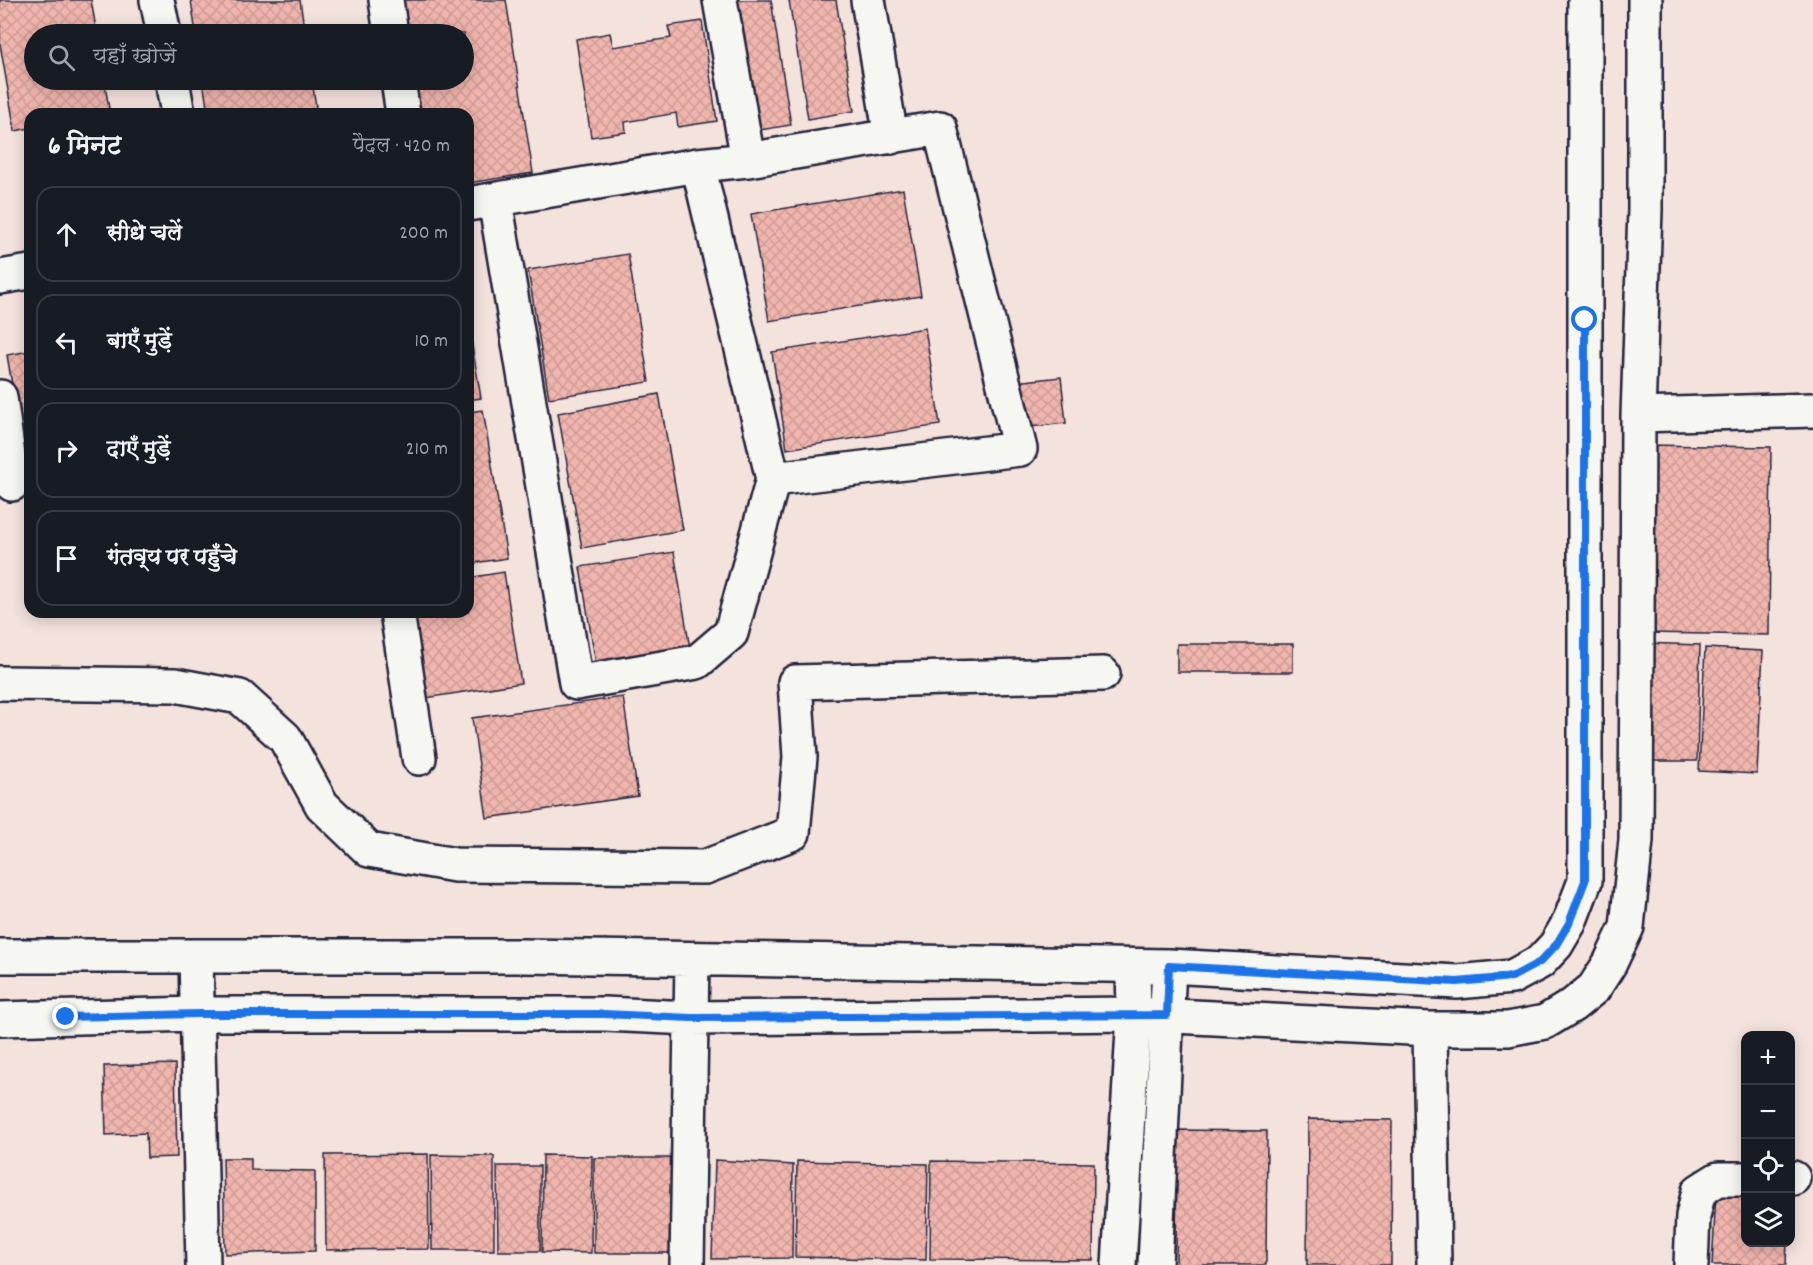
<!DOCTYPE html>
<html lang="hi">
<meta charset="utf-8">
<style>
body{margin:0;font-family:Dekko,"Playpen Sans Deva",sans-serif;background:#242831;color:#f1f3f6}
.controls{position:absolute;right:18px;bottom:18px;display:grid;overflow:hidden;border-radius:12px;box-shadow:0 3px 15px #0003}
.controls button{width:54px;height:54px;display:grid;place-items:center;padding:0;border:0;border-bottom:2px solid #363941;background:#171b24;color:#f1f3f6;font:30px sans-serif}
.stop{position:absolute;width:18px;height:18px;margin:-14px;border:4px solid #1a73e8;border-radius:50%;background:#fff}
.stop.end{background:#1a73e8;border-color:#fff;box-shadow:0 2px 6px #0008}
.list{margin:0;padding:0;list-style:none}
h2{display:flex;justify-content:space-between;align-items:center;height:78px;margin:0;padding:0 24px;font-size:26px}
h2 small{font-size:20px;font-weight:400;color:#9ea1a6}
.list li{display:grid;grid-template-columns:39px 1fr auto;gap:18px;align-items:center;box-sizing:border-box;height:96px;margin:0 12px 12px;padding:0 12px;border:2px solid #363941;border-radius:18px}
.list b{display:block;font-size:22px;white-space:nowrap}
.list em{font-size:20px;font-style:normal;color:#9ea1a6}
.icon{flex:none;width:33px;height:33px;fill:none;stroke:currentColor;stroke-width:2;stroke-linecap:round;stroke-linejoin:round}
.map{position:relative;flex:none;width:1813px;height:1265px;overflow:hidden}
.search{position:absolute;background:#171b24;box-shadow:0 3px 15px #0003;left:24px;top:24px;width:450px;height:66px;display:flex;align-items:center;gap:15px;box-sizing:border-box;padding:0 21px;border-radius:33px;color:#9ea1a6;font-size:22px}
.panel{position:absolute;background:#171b24;box-shadow:0 3px 15px #0003;left:24px;top:108px;width:450px;height:510px;border-radius:18px}
.map>svg:first-child{display:block}
.building{fill:url(#building-cross-hatch);stroke:#22223b;stroke-width:1.5}
.lines{fill:none;stroke-linecap:round;stroke-linejoin:round}
.minor-casing{stroke:#22223b;stroke-width:38}
.minor{stroke:#f6f6f2;stroke-width:33}
.route{stroke:#1a73e8;stroke-width:8}
</style>
<div class="map">
<svg width="1813" height="1265" viewBox="0 0 1813 1265">
<defs>
<pattern id="building-cross-hatch" width="8" height="8" patternUnits="userSpaceOnUse" patternTransform="scale(1.5)"><rect width="8" height="8" fill="#f0b5ad"/><path d="M0 0l8 8M0 8l8-8" fill="none" stroke="#ce9b96"/></pattern>
</defs>
<rect width="100%" height="100%" fill="#f4e2dd"/>
<filter id="ink" filterUnits="userSpaceOnUse"><feTurbulence type="fractalNoise" baseFrequency=".0167" numOctaves="2"/><feDisplacementMap in="SourceGraphic" scale="12" xChannelSelector="R" yChannelSelector="G"/><feConvolveMatrix kernelMatrix="1 2 1 2 8 2 1 2 1" color-interpolation-filters="sRGB"/></filter>
<g filter="url(#ink)">
<path class="building" d="M0 0H91L97 34H34V80H104L110 114H30V128L15 131 0 44Z
M191 0H300L305 34H196Z
M402 0H506L533 173 468 183V114H419L414 80H464V34H407Z
M727 0H771L791 125 748 132Z
M789 0H836L854 111 808 119Z
M702 21 717 121 678 127 676 113 625 122 626 132 591 137 576 39 610 33 613 47 671 38 668 26Z
M203 80H312L317 114H208Z
M903 189 921 296 769 321 751 214Z
M628 254 649 382 549 398 528 270Z
M468 321 481 398 468 400Z
M925 328 940 425 787 449 772 352Z
M30 351V460L25 461 7 355Z
M1061 377 1066 423 1021 428 1015 382Z
M659 394 683 530 582 548 558 413Z
M483 410 507 558 468 564V412Z
M1648 445 1771 447 1769 635 1646 633Z
M674 552 691 655 597 671 580 567Z
M504 572 521 683 426 698 413 612H468V578Z
M1642 643 1700 645 1697 761H1641Z
M1177 644H1293V672H1177Z
M1705 648 1763 651 1757 774 1699 771Z
M623 697 638 796 487 818 472 718Z
M175 1064 177 1157 147 1158 146 1133 106 1135 104 1066Z
M1308 1119 1392 1120 1391 1265H1307Z
M1177 1130 1267 1131 1266 1265H1176Z
M428 1154 429 1249 326 1250 325 1155Z
M431 1155 494 1156V1250H432Z
M543 1155 592 1156 591 1253 542 1252Z
M223 1158H251V1170L315 1171V1251L225 1254Z
M594 1158H675V1253H594Z
M715 1160 793 1165 792 1258 712 1259Z
M797 1161 928 1164 926 1260 795 1257Z
M931 1161 1094 1163 1093 1260 930 1259Z
M497 1166H540V1251H498Z
M1716 1195 1746 1197V1242H1787L1786 1265H1712Z"/>
<g class="lines">
<defs>
<path id="minor" d="M157 0 164 34
M386 0 391 34
M720 0 748 160
M868 0 891 137
M172 80 178 114
M398 80 403 114
M495 200 576 683 697 662 731 633 773 479
M468 204 698 165 748 160 940 128 1020 449 773 479 698 165
M0 277 30 272
M0 397 12 484
M1638 415 1813 410
M397 612 419 758
M0 683 175 685 240 697 285 738 322 805 369 850 455 865 705 867 793 833 800 757 795 682 1103 674
M0 956H524L1169 966 1457 982 1512 977 1540 962 1556 945 1569 923 1585 881V0
M196 956 203 1265
M0 1019 198 1014H604L691 1018 1134 1014 1430 1029H1508L1545 1022 1573 1005 1594 988 1610 963 1627 927 1636 840 1638 415 1645 210V0
M1430 1029 1434 1265
M1790 1178H1793
M687 1265 692 960
M1119 1265 1134 1014 1133 966
M1155 1265 1169 966
M1691 1265 1693 1216 1699 1191 1718 1179H1746"/>
</defs>
<use href="#minor" class="minor-casing"/>
<use href="#minor" class="minor"/>
</g>
</g>
<g class="lines" filter="url(#ink)">
<path class="route" d="M66 1017 198 1014H604L691 1018 1167 1015 1169 966 1457 982 1512 977 1540 962 1556 945 1569 923 1585 881V320"/>
</g>
</svg>
<div class="controls">
<button>+</button>
<button>−</button>
<button><svg class="icon" aria-label="locate" viewBox="0 0 24 24"><circle cx="12" cy="12" r="6"/><path d="M12 2v4M12 18v4M2 12h4M18 12h4"/></svg></button>
<button><svg class="icon" aria-label="layers" viewBox="0 0 24 24"><path d="M12 4l9 5-9 5-9-5zM3 14l9 5 9-5"/></svg></button>
</div>
<div class="stop" style="left:1585px;top:320px"></div>
<div class="stop end" style="left:66px;top:1017px"></div>
<div class="search"><svg class="icon" aria-label="search" viewBox="0 0 24 24"><circle cx="10" cy="10" r="6"/><path d="M15 15l6 6"/></svg>यहाँ खोजें</div>
<section class="panel">
<h2>6 मिनट<small>पैदल · 420 m</small></h2>
<ul class="list">
<li><svg class="icon" aria-label="ahead" viewBox="0 0 24 24"><path d="M12 20V5M6 11l6-6 6 6"/></svg><div><b>सीधे चलें</b></div><em>200 m</em></li>
<li><svg class="icon" aria-label="left" viewBox="0 0 24 24"><path d="M17 20v-9H6M10 6l-5 5 5 5"/></svg><div><b>बाएँ मुड़ें</b></div><em>10 m</em></li>
<li><svg class="icon" aria-label="right" viewBox="0 0 24 24"><path d="M7 20v-9h11M14 6l5 5-5 5"/></svg><div><b>दाएँ मुड़ें</b></div><em>210 m</em></li>
<li><svg class="icon" aria-label="arrive" viewBox="0 0 24 24"><path d="M6 21V4h12l-3 4 3 4H6"/></svg><div><b>गंतव्य पर पहुँचे</b></div></li>
</ul>
</section>
</div>
